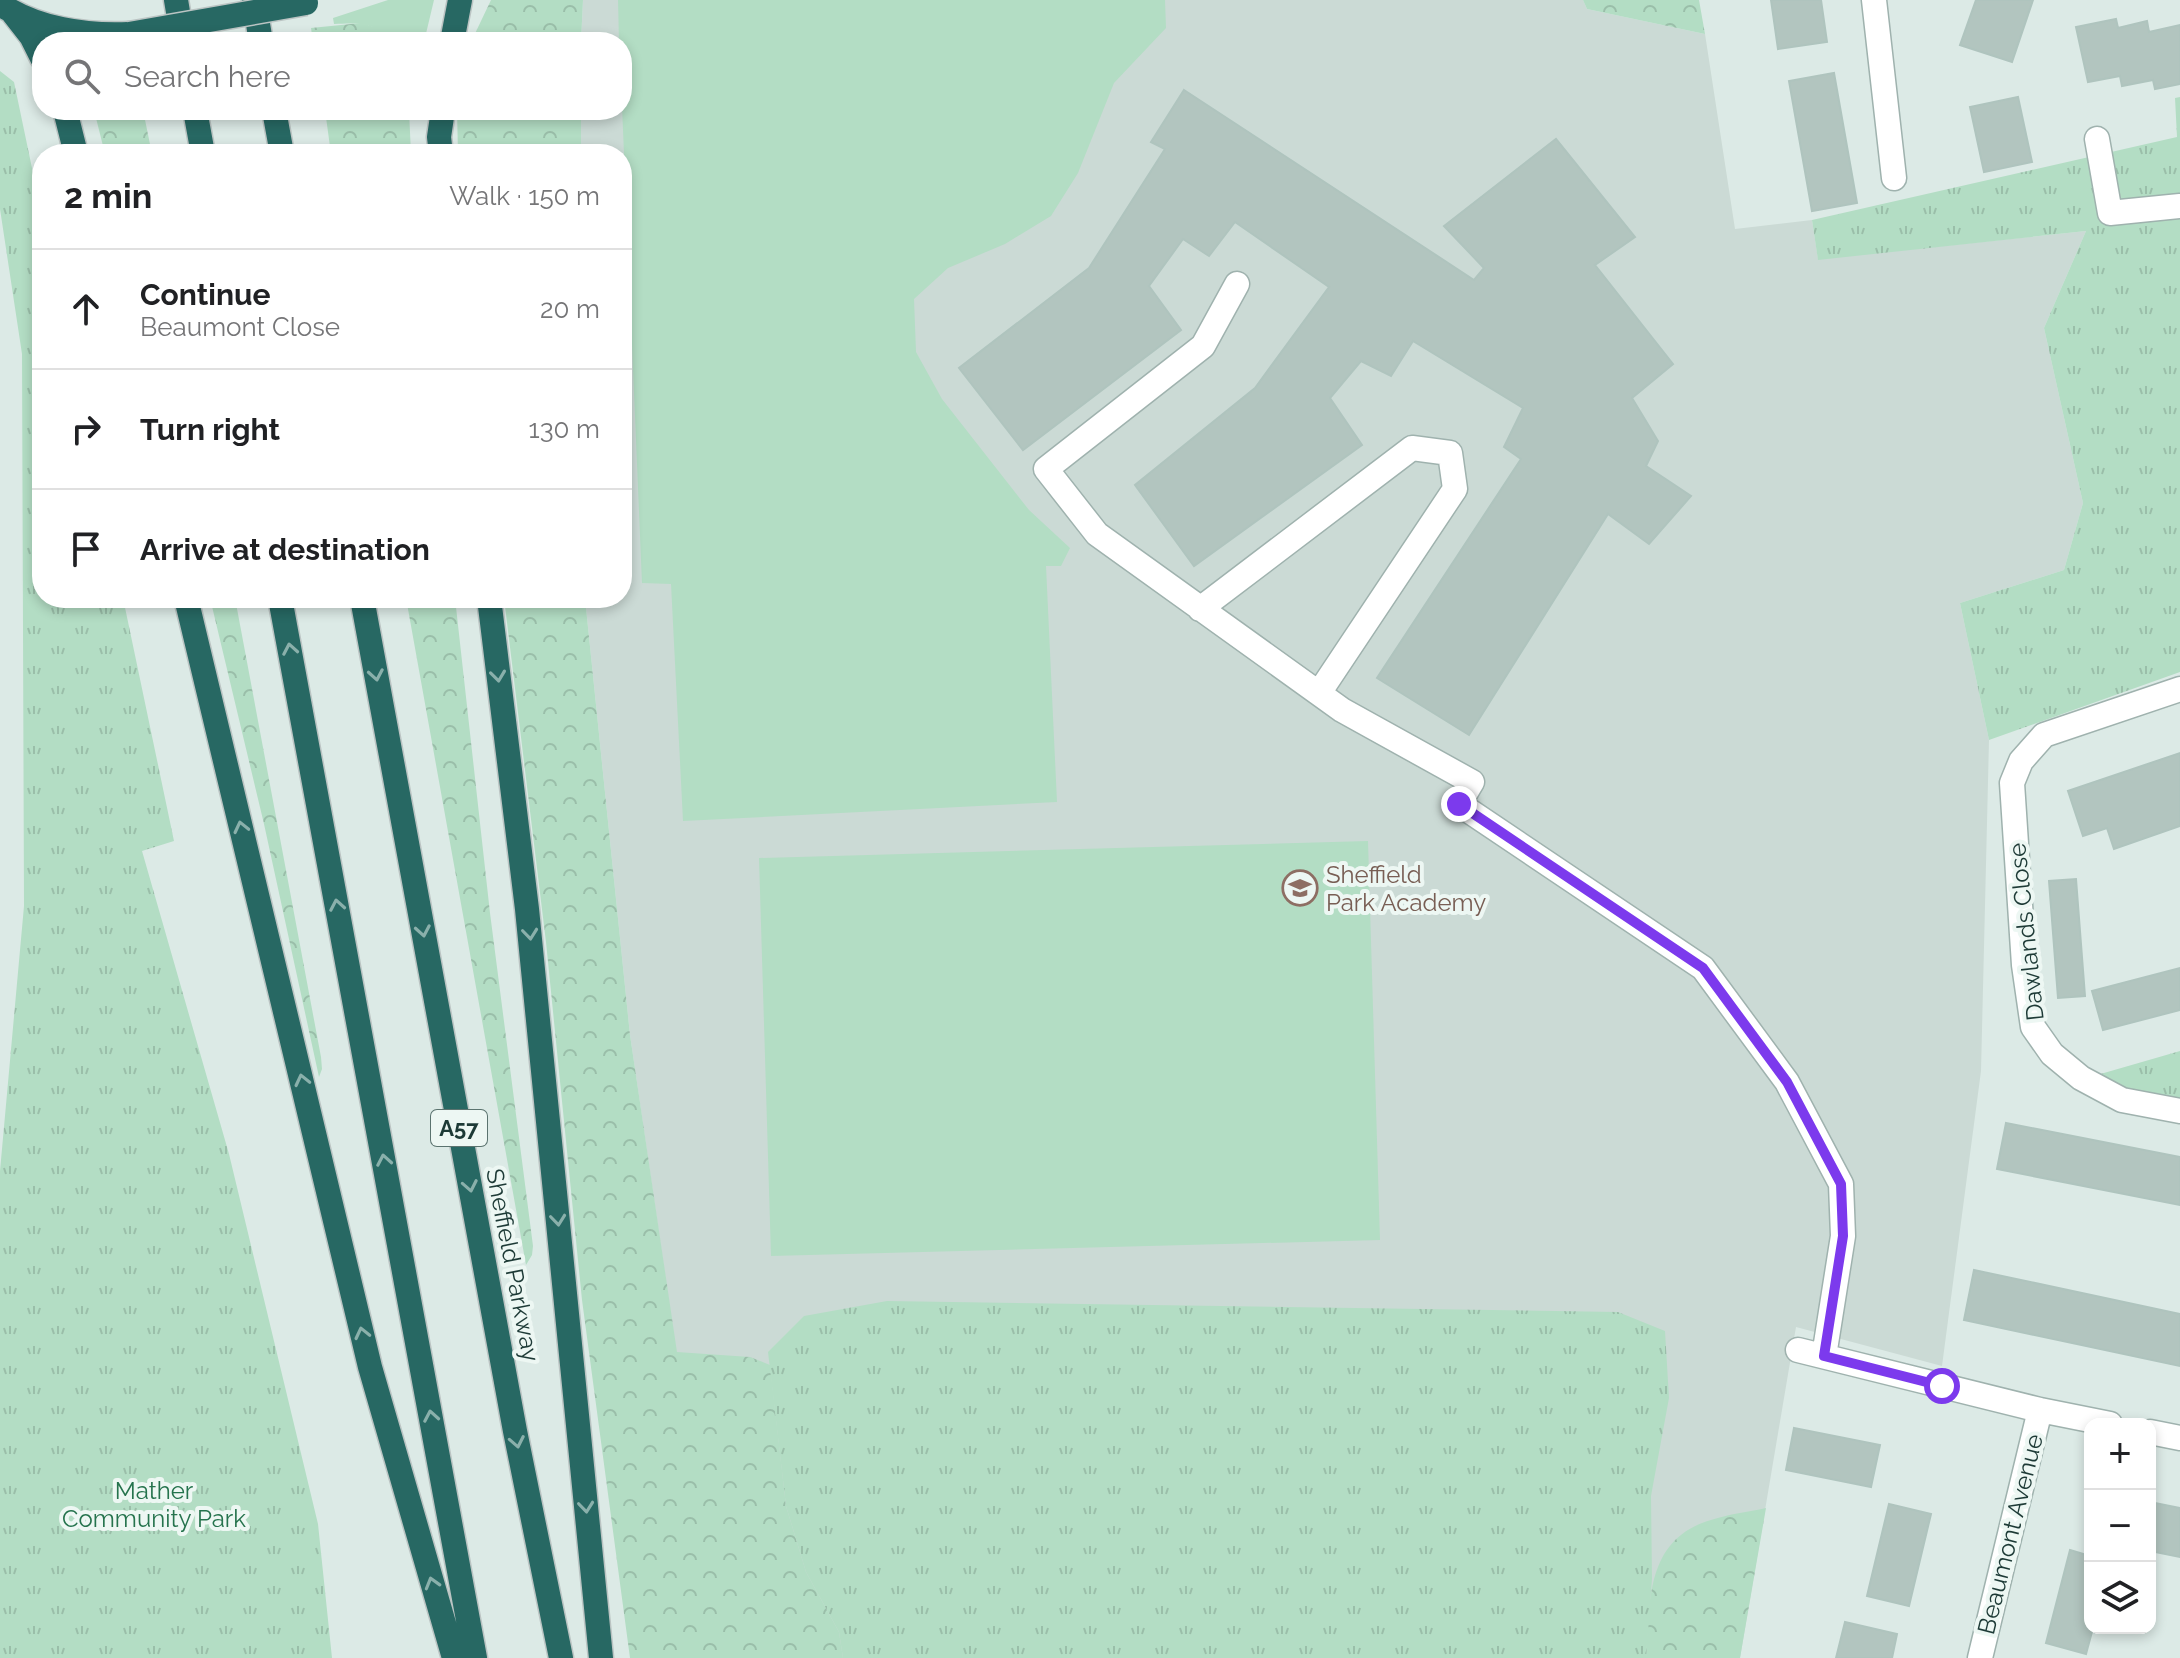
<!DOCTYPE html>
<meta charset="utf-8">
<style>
body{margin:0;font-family:Raleway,sans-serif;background:#f2f2f2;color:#202124}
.controls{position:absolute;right:24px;bottom:24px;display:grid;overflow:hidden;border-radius:16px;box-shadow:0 4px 12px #0003}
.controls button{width:72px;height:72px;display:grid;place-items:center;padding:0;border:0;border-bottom:2px solid #e0e0e0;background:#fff;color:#202124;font:40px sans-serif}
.stop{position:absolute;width:24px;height:24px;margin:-18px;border:6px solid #7c3aed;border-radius:50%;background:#fff}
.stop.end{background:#7c3aed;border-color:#fff;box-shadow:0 2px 8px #0008}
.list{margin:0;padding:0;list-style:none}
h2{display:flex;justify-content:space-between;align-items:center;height:104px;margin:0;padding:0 32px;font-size:34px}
h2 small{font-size:26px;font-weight:400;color:#757577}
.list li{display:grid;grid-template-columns:52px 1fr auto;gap:24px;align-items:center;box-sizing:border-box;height:120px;padding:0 32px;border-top:2px solid #e0e0e0}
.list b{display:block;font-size:30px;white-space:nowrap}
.list p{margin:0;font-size:26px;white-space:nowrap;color:#757577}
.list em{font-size:26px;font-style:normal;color:#757577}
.icon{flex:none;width:44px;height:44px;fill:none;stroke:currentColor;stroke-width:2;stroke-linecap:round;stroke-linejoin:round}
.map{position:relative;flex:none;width:2180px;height:1658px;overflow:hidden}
.search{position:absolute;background:#fff;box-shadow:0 4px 12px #0003;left:32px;top:32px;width:600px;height:88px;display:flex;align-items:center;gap:20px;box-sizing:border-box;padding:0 28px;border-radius:32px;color:#757577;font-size:30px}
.panel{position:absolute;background:#fff;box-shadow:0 4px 12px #0003;left:32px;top:144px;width:600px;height:464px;border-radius:32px}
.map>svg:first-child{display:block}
.built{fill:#cbdad5}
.grass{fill:#b3ddc4}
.forest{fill:url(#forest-crowns)}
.park{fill:url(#park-tufts)}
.building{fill:#b2c5bf;stroke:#afc4be;stroke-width:2}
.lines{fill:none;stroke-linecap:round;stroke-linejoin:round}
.minor-casing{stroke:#9fb2ae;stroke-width:27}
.highway-casing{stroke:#bbc4c3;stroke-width:27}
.minor{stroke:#fff;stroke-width:24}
.highway{stroke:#276863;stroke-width:24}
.highway-bridge-casing{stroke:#bbc4c3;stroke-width:27;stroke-linecap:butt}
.highway-bridge{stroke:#276863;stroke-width:24}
.oneway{stroke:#8ab0ab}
.route{stroke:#7c3aed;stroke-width:10}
.labels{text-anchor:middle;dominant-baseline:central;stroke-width:8;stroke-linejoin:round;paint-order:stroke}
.shield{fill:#edf7f3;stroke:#5b736f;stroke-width:2}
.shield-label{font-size:22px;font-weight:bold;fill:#1d3a36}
.education-label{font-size:24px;fill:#785e54;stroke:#edf7f3;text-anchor:start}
.street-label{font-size:24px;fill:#1d3a36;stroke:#edf7f3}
.park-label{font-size:24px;fill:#25734d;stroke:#edf7f3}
</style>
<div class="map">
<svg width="2180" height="1658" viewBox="0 0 2180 1658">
<defs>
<pattern id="forest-crowns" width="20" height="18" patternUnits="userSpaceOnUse" patternTransform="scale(2)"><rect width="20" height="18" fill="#b3ddc4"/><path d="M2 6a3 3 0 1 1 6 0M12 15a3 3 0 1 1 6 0" fill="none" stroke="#9abea9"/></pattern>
<pattern id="park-tufts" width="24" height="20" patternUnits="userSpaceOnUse" patternTransform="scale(2)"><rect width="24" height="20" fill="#b3ddc4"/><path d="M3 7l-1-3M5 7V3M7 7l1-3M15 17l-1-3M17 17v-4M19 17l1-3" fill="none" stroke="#9abea9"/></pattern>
</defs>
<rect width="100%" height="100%" fill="#dceae6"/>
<path class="built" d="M583 0H1583L1587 9 1705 34 1735 229 1812 220 1818 259 2086 231 2044 328 2083 503 2064 570 1960 603 1989 740 1981 1071 1942 1366 1796 1327 1740 1658H762L682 1391 630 1035 585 598H622V154H581V110H622V42H581Z"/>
<path class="grass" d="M388 0H434L424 42H394C373 22 361 23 334 24L333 18Z
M618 0H1165L1166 28 1114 83 1078 173 1051 216 1005 244 948 268 914 299 916 352 942 399 1029 510 1070 548 1061 566H1046L1057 802 683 821 671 584 642 583 622 106V42H619Z
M1368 841 1380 1240 771 1256 759 858Z"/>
<path class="forest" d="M491 0H583L581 42H471Z
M1583 0H1699L1705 34 1587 9Z
M361 23 381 29 394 42H313L311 28Z
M94 110H143L152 154H105Z
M325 110H409L411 154H331Z
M457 110H581V154H458Z
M210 598H235L321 1057 322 1069 319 1077 264 824Z
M406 598H455L490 913 533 1246 532 1255 526 1265Z
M504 598H585L630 1035 677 1352 750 1357 770 1365 786 1506 806 1572 839 1632 843 1658H630L582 1300 546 942Z
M1766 1508 1740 1658H1646C1650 1602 1645 1539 1711 1520 1729 1514 1748 1512 1766 1508Z"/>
<path class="park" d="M0 71 14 82 42 216V598H123L174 841 142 851 229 1154 318 1524 332 1658H0V1171L24 906 22 354 0 209Z
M2180 97V672L1989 740 1960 603 2064 570 2083 503 2044 328 2086 231 1818 260 1812 220 2177 137 2175 98Z
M2180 1051V1115L2097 1075Z
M887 1301 1618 1312 1665 1331 1669 1398 1651 1496 1652 1579 1646 1658H843L839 1632 806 1572 786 1506 768 1352 804 1316Z"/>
<path class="building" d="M1771 0H1821L1827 42 1778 49Z
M1976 0H2033L2012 62 1960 45Z
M2116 19 2118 28 2147 21 2149 32 2180 25V84L2155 89 2153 80 2122 86 2120 76 2088 82 2076 27Z
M1834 73 1857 203 1812 211 1789 81Z
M1184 90 1474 280 1484 268 1444 226 1556 139 1635 237 1595 265 1673 364 1632 398 1658 441 1646 466 1691 496 1649 544 1608 514 1469 735 1377 678 1521 459 1504 447 1523 408 1413 341 1391 376 1361 361 1330 398 1362 445 1194 566 1135 485 1255 388 1329 287 1235 222 1209 256 1183 239 1149 286 1181 330 1023 450 959 368 1089 268 1165 149 1151 142Z
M2018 97 2032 162 1984 172 1970 107Z
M2180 753V826L2114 849 2107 828 2083 836 2068 791Z
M2076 879 2085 996 2058 998 2049 881Z
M2180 968V1010L2103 1030 2092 991Z
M2006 1123 2180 1157V1205L1997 1169Z
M1974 1270 2180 1314V1366L1964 1320Z
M1794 1428 1880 1445 1871 1487 1786 1470Z
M2150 1502 2180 1508V1557L2150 1551Z
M1889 1504 1931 1514 1909 1606 1867 1596Z
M2070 1550 2090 1556V1628H2093L2086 1654 2046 1643Z
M1845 1622 1897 1634 1892 1658H1836Z"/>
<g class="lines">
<defs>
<path id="minor" d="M1874 0 1894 178
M2097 139 2110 213 2180 206
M1237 284 1203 346 1046 469 1097 534 1342 710 1472 782 1459 804 1703 968 1787 1082 1841 1184 1843 1236 1824 1356
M1200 609 1412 448 1450 453 1455 489 1319 693
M2180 689 2044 735 2021 761 2012 783 2024 965 2033 1027 2052 1054 2081 1078 2122 1100 2180 1111
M1798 1350 2040 1410 2110 1424
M2150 1432 2180 1438
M1980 1658 2040 1410"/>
<path id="highway" d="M176 0 183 42
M254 0 261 42
M0 4C36 29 86 36 129 34
M13 13 31 36 42 58
M452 42 460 0
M65 110 76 154
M195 110 203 154
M274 110 282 154
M441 154 439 137 443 110
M186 598 370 1367 454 1658
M280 598 475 1658
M362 598 515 1431 561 1658
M489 598 527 909 601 1658"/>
</defs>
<use href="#minor" class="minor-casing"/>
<use href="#highway" class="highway-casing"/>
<use href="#minor" class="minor"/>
<use href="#highway" class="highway"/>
<defs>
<path id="highway-bridge" d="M129 34 306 3"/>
</defs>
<use href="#highway-bridge" class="highway-bridge-casing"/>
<use href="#highway-bridge" class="highway-bridge"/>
</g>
<defs><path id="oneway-chevron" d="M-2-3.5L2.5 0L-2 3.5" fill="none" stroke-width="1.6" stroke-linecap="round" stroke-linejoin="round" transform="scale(2)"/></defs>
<g class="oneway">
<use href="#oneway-chevron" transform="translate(290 649) rotate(-100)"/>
<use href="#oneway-chevron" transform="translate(376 675) rotate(80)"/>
<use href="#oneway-chevron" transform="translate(498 676) rotate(83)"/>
<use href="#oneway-chevron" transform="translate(241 827) rotate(-103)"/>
<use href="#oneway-chevron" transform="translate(337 905) rotate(-100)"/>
<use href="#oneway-chevron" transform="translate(423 931) rotate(80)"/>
<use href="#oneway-chevron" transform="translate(530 934) rotate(84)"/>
<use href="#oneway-chevron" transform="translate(302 1080) rotate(-103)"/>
<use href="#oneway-chevron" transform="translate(384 1160) rotate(-100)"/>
<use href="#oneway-chevron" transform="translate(470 1186) rotate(79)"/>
<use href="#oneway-chevron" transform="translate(558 1220) rotate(84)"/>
<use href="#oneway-chevron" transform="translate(362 1333) rotate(-103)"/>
<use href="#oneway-chevron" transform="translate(431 1416) rotate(-100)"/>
<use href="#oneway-chevron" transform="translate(517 1442) rotate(79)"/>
<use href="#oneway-chevron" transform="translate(586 1507) rotate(84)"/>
<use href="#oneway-chevron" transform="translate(432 1583) rotate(-106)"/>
</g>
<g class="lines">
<path class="route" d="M1459 804 1703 968 1787 1082 1841 1184 1843 1236 1824 1356 1942 1386"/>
</g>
<defs>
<symbol id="school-ring" viewBox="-11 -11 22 22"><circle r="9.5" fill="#edf7f3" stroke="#8d6e63" stroke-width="1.5"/><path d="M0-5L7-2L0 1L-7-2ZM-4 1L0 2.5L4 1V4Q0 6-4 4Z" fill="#8d6e63"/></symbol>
</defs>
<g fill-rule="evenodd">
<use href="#school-ring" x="1280" y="868" width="40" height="40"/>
</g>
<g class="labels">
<rect class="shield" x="431" y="1110" width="56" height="36" rx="6"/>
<g class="shield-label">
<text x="459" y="1128">A57</text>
</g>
<g class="education-label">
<text x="1326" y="874">Sheffield<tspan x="1326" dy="28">Park Academy</tspan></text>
</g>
<g class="street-label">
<text transform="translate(2026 932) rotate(-96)">Dawlands Close</text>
<text transform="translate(513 1265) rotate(79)">Sheffield Parkway</text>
<text transform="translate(2010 1534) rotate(-76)">Beaumont Avenue</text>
</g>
<g class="park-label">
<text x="154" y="1490">Mather<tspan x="154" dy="28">Community Park</tspan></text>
</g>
</g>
</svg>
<div class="controls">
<button>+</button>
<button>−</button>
<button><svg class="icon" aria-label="layers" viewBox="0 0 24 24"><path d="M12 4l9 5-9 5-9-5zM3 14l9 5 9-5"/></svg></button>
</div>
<div class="stop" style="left:1942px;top:1386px"></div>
<div class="stop end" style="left:1459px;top:804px"></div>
<div class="search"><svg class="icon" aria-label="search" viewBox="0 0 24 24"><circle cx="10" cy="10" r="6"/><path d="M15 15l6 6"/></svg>Search here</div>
<section class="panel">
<h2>2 min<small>Walk · 150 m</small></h2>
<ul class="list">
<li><svg class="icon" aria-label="ahead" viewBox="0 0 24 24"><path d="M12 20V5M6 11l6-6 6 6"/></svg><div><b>Continue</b><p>Beaumont Close</p></div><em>20 m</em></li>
<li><svg class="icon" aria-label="right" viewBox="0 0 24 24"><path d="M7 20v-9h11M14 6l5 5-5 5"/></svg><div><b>Turn right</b></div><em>130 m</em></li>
<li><svg class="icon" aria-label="arrive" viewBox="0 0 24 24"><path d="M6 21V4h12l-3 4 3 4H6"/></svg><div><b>Arrive at destination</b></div></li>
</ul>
</section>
</div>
